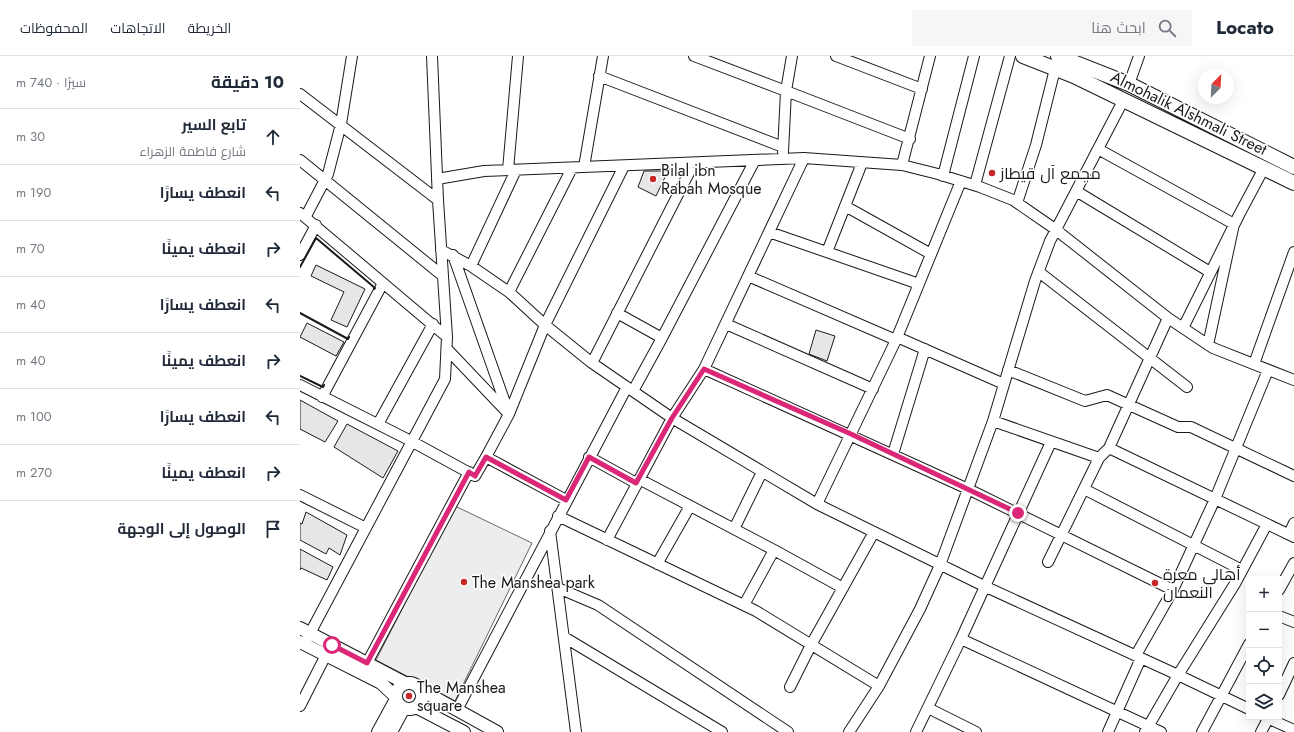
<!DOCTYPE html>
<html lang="ar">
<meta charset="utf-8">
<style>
body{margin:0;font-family:Jost,Cairo,sans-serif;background:#f6f6f7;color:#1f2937;direction:rtl}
.controls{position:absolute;right:12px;bottom:12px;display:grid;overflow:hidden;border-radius:0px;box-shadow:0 4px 16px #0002}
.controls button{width:36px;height:36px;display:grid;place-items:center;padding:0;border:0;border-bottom:1px solid #e0e1e3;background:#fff;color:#1f2937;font:20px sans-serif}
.compass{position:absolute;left:898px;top:12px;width:36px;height:36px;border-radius:50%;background:#fff;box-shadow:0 4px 16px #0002;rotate:24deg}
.stop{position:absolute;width:12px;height:12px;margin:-9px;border:3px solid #db2777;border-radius:50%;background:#fff}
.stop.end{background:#db2777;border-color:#fff;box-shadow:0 1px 4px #0008}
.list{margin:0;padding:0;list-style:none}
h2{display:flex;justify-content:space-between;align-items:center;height:52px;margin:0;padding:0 16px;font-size:17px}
h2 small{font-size:13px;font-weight:400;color:#747a83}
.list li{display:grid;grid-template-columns:26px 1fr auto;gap:12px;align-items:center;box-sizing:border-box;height:56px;padding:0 16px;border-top:1px solid #e0e1e3}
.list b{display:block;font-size:15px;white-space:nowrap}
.list p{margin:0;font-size:13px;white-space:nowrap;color:#747a83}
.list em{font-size:13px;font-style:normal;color:#747a83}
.icon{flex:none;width:22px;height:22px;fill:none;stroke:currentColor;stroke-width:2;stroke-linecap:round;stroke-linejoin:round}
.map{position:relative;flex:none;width:994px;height:676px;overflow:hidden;direction:ltr}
header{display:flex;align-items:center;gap:24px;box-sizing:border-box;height:56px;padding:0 20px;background:#fff;border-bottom:1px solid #e0e1e3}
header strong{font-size:19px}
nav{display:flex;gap:22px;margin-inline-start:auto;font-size:14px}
.search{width:280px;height:36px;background:#f6f6f7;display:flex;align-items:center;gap:10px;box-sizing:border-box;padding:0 14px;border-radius:0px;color:#747a83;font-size:15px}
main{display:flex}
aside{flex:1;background:#fff}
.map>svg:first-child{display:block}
.built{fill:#ededed;stroke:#6a6a6a}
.building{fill:#e6e6e6;stroke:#1a1a1a}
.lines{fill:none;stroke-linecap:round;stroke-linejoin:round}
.minor-casing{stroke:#1a1a1a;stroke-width:12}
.major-casing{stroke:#1a1a1a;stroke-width:14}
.highway-casing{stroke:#1a1a1a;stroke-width:16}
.minor{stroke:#fff;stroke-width:10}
.major{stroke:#fff;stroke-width:12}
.highway{stroke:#fff;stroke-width:14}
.wall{stroke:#1a1a1a;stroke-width:2}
.route{stroke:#db2777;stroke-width:5}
.poi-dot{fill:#c62828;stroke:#fff;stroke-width:1.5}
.labels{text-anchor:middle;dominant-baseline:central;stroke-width:3;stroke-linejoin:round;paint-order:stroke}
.street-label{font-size:16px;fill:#1a1a1a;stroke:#fff}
.poi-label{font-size:16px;fill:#1a1a1a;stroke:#fff;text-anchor:start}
</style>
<header>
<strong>Locato</strong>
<div class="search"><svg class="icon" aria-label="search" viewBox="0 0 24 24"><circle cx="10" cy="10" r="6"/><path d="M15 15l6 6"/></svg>ابحث هنا</div>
<nav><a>الخريطة</a><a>الاتجاهات</a><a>المحفوظات</a></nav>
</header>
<main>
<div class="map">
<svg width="994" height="676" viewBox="0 0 994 676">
<rect width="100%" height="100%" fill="#fff"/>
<path class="built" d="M155 450 232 487 155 645 76 604Z"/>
<path class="building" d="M344 115H368L356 140 338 131Z
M16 209 65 233 47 271 31 264 44 236 11 220Z
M7 267 44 286 36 300 0 281Z
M516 274 535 280 527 305 509 298Z
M0 344 38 365 25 386 0 373Z
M47 368 98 395 83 422 34 391Z
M6 456 47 479 40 499 29 492 26 498 0 484V467L2 468Z
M0 493 33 511 27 524 1 512 0 514Z"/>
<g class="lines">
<defs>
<path id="minor" d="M394 0 486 35 483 96
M492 0 486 35 610 83
M536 0 622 33
M299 20 483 91
M829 28 839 0
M0 38 138 144
M798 93 934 168 908 289
M0 104 143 220
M602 109 630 0
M284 111 303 0
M208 114 218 0
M643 120 674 0
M137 123 184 115 504 102 602 109 638 118 680 131 713 144 755 173 868 262 913 292 994 324
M675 129 710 0
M776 135 910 216
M717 147 736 89 755 13
M545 150 631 198
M0 157 147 281
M6 160 28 118 41 68 52 0
M469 176 619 228
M141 194 171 210 209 236 245 269 292 307 372 362 517 448 684 530 878 619 949 653
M527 196 562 107
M0 199 16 169
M153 199 209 358
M171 210 216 114
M739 216 887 331
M448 220 596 284
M209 236 272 112
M317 257 362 282 455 104
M426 268 573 333
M883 272 939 159 964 112
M597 281 704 328
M147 293 206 355
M292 307 394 107
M954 308 994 196
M404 313 668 433 873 534
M708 314 785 345 807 339 878 371H891L994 420
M0 329 111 385 175 420 186 401 266 444
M333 335 362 282
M22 341 83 227
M693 365 799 402 809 392 994 481
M78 368 133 268
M809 392 868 262
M593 398 625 293
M186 401 209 358 245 269 324 110
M289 401 336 427
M339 423 474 494 444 549
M784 433 942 514
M0 439 66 472
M517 448 596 284 661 125
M258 460 456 555 579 630
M434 473 462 416
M250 475 276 676
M989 478 994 467
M307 484 372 362 404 313 504 102
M474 494 543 532
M748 506 799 402
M357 508 390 450
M258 532 298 549 488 676
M979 534 994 507
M979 560 994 566
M264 581 422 676
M7 583 145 323 147 281 138 144 132 0
M661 583 861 676
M836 599 873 534 915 443 968 314
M67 607 169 416
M490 631 511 589 574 476
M979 639 994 607
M0 650 29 593
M628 652 676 676
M157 654 327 331
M965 661 994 674
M549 676 579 630 620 553 640 509 693 365 735 225 750 185 824 43
M616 676 661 583 751 386
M808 676 841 602
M845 676 878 619 936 526 967 468
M902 676 949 588
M961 676 969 661"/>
<path id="major" d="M0 572 105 627
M0 586 81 627 96 641
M96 640a13 13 0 1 1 26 0a13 13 0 1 1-26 0Z
M121 634 197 676
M116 651 164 676
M78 676 96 643
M91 676 104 652"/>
<path id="highway" d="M723 0 774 20 994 127
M758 0 829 28 994 111"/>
</defs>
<use href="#minor" class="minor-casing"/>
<use href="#major" class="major-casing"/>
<use href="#highway" class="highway-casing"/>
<use href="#minor" class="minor"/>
<use href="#major" class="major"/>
<use href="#highway" class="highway"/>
<path class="wall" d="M0 211 16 182 75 232 74 233
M0 257 48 283 49 281
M0 320 23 331 24 329"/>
</g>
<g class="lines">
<path class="route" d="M32 589 67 607 169 416 175 420 186 401 266 444 289 401 336 427 372 362 404 313 551 378 718 457"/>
</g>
<g class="poi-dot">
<circle cx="692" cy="117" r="4"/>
<circle cx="353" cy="123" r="4"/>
<circle cx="164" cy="526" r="4"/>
<circle cx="855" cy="527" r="4"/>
<circle cx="109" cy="640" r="4"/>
</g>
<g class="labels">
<g class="street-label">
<text transform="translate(889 57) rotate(26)">Almohalik Alshmali Street</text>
</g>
<g class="poi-label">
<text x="361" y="114">Bilal ibn<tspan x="361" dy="18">Rabah Mosque</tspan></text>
<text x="700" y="117">مجمع آل قيطاز</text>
<text x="863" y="518">أهالي معرة<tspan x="863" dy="18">النعمان</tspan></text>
<text x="172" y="526">The Manshea park</text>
<text x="117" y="631">The Manshea<tspan x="117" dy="18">square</tspan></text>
</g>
</g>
</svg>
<div class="controls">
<button>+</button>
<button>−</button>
<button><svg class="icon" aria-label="locate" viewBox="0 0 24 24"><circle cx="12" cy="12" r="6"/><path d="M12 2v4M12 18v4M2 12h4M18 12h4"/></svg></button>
<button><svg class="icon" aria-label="layers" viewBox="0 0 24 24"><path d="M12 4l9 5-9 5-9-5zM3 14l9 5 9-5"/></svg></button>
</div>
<svg class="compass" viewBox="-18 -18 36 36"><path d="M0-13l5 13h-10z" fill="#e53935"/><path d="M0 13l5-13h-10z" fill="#747a83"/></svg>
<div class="stop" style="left:32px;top:589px"></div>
<div class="stop end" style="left:718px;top:457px"></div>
</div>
<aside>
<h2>10 دقيقة<small>سيرًا · 740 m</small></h2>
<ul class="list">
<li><svg class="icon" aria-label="ahead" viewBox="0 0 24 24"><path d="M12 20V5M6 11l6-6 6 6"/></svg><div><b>تابع السير</b><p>شارع فاطمة الزهراء</p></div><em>30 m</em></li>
<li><svg class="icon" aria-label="left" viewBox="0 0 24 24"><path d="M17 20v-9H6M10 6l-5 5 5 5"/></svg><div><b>انعطف يسارًا</b></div><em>190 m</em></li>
<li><svg class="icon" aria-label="right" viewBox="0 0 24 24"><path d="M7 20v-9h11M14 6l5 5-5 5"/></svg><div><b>انعطف يمينًا</b></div><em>70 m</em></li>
<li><svg class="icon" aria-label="left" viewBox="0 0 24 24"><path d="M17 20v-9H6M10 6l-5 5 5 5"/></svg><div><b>انعطف يسارًا</b></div><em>40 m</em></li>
<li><svg class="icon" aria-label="right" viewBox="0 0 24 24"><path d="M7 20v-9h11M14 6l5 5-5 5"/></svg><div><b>انعطف يمينًا</b></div><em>40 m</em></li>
<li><svg class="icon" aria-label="left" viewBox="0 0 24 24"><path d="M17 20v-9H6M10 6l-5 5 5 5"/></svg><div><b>انعطف يسارًا</b></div><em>100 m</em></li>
<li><svg class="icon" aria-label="right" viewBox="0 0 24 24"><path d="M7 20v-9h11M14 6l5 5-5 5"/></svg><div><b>انعطف يمينًا</b></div><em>270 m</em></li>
<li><svg class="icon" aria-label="arrive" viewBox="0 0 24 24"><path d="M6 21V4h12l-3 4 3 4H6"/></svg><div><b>الوصول إلى الوجهة</b></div></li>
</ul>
</aside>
</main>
